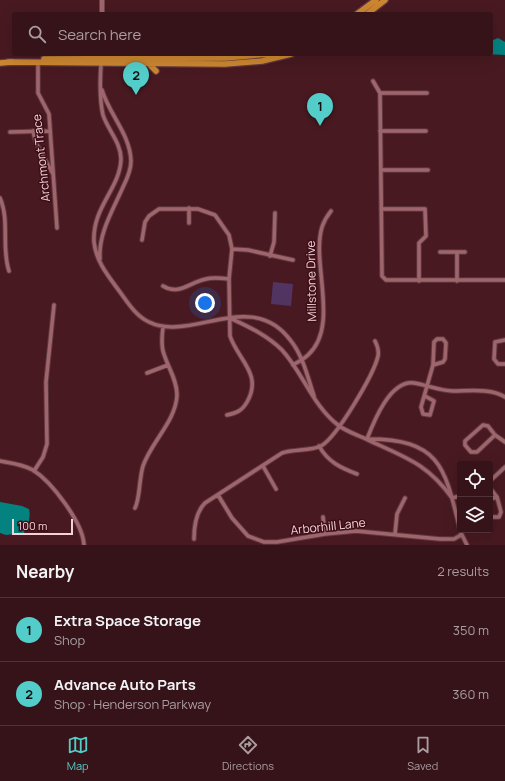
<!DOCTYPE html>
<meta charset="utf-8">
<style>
body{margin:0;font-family:Manrope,sans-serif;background:#412026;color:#f1f3f6}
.controls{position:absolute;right:12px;bottom:12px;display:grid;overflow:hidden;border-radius:4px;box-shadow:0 4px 16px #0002}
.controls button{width:36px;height:36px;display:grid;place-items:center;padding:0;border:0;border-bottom:1px solid #503238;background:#361319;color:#f1f3f6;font:20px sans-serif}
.scale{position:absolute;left:12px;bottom:10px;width:61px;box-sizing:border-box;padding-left:4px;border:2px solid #f4d3d6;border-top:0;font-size:11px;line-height:14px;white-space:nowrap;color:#f4d3d6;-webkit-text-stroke:3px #3d0e18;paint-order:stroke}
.you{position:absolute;left:205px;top:303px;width:14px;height:14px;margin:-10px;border:3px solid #fff;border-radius:50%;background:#1a73e8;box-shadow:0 0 0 6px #1a73e833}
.badge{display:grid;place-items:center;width:26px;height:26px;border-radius:50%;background:#53cdc9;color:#111;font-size:13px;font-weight:700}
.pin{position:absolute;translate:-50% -33px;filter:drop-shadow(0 1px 2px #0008)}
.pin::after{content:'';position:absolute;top:21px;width:14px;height:12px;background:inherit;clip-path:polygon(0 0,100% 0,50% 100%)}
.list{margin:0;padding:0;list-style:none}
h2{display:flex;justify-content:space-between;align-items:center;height:52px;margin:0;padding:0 16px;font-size:17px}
h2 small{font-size:13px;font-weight:400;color:#aa9ea2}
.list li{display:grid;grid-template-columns:26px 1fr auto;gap:12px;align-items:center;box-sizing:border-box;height:64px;padding:0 16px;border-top:1px solid #503238}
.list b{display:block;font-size:15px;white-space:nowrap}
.list p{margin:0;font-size:13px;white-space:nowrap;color:#aa9ea2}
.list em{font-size:13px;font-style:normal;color:#aa9ea2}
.icon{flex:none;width:22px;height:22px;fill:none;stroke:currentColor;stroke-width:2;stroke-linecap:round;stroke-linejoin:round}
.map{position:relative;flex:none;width:505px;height:545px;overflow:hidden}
.search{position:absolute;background:#361319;box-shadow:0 4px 16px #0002;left:12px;right:12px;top:12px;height:44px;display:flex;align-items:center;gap:10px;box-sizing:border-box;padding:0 14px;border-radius:4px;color:#aa9ea2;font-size:15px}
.sheet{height:180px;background:#361319}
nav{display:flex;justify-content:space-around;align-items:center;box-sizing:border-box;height:56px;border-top:1px solid #503238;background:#361319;font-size:11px;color:#aa9ea2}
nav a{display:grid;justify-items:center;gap:2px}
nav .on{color:#53cdc9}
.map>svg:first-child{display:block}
.green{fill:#513462}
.water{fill:#048280}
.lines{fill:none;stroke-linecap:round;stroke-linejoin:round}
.minor-casing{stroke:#603840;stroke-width:5.5}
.tertiary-casing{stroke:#603840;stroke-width:6}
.primary-casing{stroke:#603840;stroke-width:8}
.minor{stroke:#9e666c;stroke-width:3.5}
.tertiary{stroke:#9e666c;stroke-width:4.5}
.primary{stroke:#cc8630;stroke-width:5.5}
.labels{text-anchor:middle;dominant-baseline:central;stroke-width:3;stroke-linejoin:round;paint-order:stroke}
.street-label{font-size:12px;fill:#f4d3d6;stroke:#3d0e18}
</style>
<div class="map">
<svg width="505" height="545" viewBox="0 0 505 545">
<rect width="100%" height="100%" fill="#481921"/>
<path class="green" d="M273 282 293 284 291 306 271 304Z"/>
<path class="water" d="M498 38 505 42V55L487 54H491V41Z
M0 502 22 506 29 509C31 518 28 525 24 533L6 535 0 533Z"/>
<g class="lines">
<defs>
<path id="minor" d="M38 63V93L49 114 57 228
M101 64C100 80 99 98 103 115 108 130 121 143 121 159 120 189 92 207 94 242 96 262 109 277 120 292 128 303 136 316 149 322 191 343 252 287 291 341 303 356 308 378 314 396
M373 81 380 93 382 276 386 280H505
M380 93H427
M33 131 36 143 53 174
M380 131H426
M10 132 50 131
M381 170H428
M0 198C10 221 1 247 9 271
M381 209H425L426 236 419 243V281
M189 223V208
M142 240 145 222 149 216 159 209H198L215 215 229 235 232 249 229 279 230 336C238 360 263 374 247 402 242 411 236 413 227 415
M232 249 248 250 293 260
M440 252H465
M270 256 274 242 275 213
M100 259C98 234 113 210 123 187 127 179 131 170 131 161 130 134 109 114 102 90
M457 281V252
M163 286C179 296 190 282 206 279 213 277 221 278 229 279
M230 318C249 327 267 335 282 350 303 373 313 406 338 425 347 432 358 435 368 440 404 457 427 463 452 498
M437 339H443L446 343 445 359 443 362 433 365 434 342Z
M505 340 495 342 494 359 498 364H505
M293 365C298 362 304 359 308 355 340 326 311 263 322 227 324 221 327 216 331 211
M147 373 168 365
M425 396 434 401 430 415 423 414 421 407 433 365
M483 425 488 426 495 435 477 452H471L465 445V441Z
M495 435 505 442
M367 439C374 421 390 380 414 383 427 385 440 391 453 391 469 391 491 388 505 397
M368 439C441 439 445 468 460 530
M319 446C328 462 341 468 357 474
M0 461C11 463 22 464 33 470 52 482 83 523 84 545
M263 466 276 489
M34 471 43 457 47 444 46 382 54 305
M490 481 505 467
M490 488 497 497
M218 495 232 518 248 536 264 542H277L325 534 356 531 440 539H454L461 535
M452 498 460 496
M490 499 497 497 501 512 499 517H490
M135 508C140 499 139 479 143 466 151 442 176 421 177 395 177 379 167 366 163 351 161 343 162 335 163 327
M323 517 325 534
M461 533 467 545
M395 534 397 514 405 498
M194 539C194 526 196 512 205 503L282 453C293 449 311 451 321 446 337 437 374 374 378 356 379 351 377 345 375 341"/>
<path id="tertiary" d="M102 14V0"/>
<path id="primary" d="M357 14 376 0
M367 14 385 0
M44 59 225 58 269 54
M8 62 225 64 262 61 291 54
M0 63 12 62
M149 64 156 71"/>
</defs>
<use href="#minor" class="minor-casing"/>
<use href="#tertiary" class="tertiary-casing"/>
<use href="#primary" class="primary-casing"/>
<use href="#minor" class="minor"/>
<use href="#tertiary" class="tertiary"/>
<use href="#primary" class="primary"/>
</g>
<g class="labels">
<g class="street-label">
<text transform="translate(41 158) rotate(-96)">Archmont Trace</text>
<text transform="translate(311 281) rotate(-91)">Millstone Drive</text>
<text transform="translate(328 526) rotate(-6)">Arborhill Lane</text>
</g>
</g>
</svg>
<div class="controls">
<button><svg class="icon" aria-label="locate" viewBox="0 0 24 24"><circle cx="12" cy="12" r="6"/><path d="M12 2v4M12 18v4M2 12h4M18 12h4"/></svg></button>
<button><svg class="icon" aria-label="layers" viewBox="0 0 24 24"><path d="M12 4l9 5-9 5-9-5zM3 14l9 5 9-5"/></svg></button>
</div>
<div class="scale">100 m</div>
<div class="you"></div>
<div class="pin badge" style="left:320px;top:126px">1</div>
<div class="pin badge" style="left:136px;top:95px">2</div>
<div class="search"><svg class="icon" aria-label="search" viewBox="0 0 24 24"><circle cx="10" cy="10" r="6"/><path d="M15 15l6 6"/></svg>Search here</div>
</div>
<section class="sheet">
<h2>Nearby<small>2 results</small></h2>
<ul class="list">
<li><span class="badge">1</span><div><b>Extra Space Storage</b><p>Shop</p></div><em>350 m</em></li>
<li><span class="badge">2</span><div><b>Advance Auto Parts</b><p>Shop · Henderson Parkway</p></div><em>360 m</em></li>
</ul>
</section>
<nav>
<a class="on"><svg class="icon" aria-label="map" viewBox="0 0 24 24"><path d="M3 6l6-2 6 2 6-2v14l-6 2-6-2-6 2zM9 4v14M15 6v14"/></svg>Map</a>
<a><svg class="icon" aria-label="directions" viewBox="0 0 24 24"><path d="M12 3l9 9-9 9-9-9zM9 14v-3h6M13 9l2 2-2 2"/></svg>Directions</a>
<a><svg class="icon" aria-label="saved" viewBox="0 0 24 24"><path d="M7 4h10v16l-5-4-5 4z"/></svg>Saved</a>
</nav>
